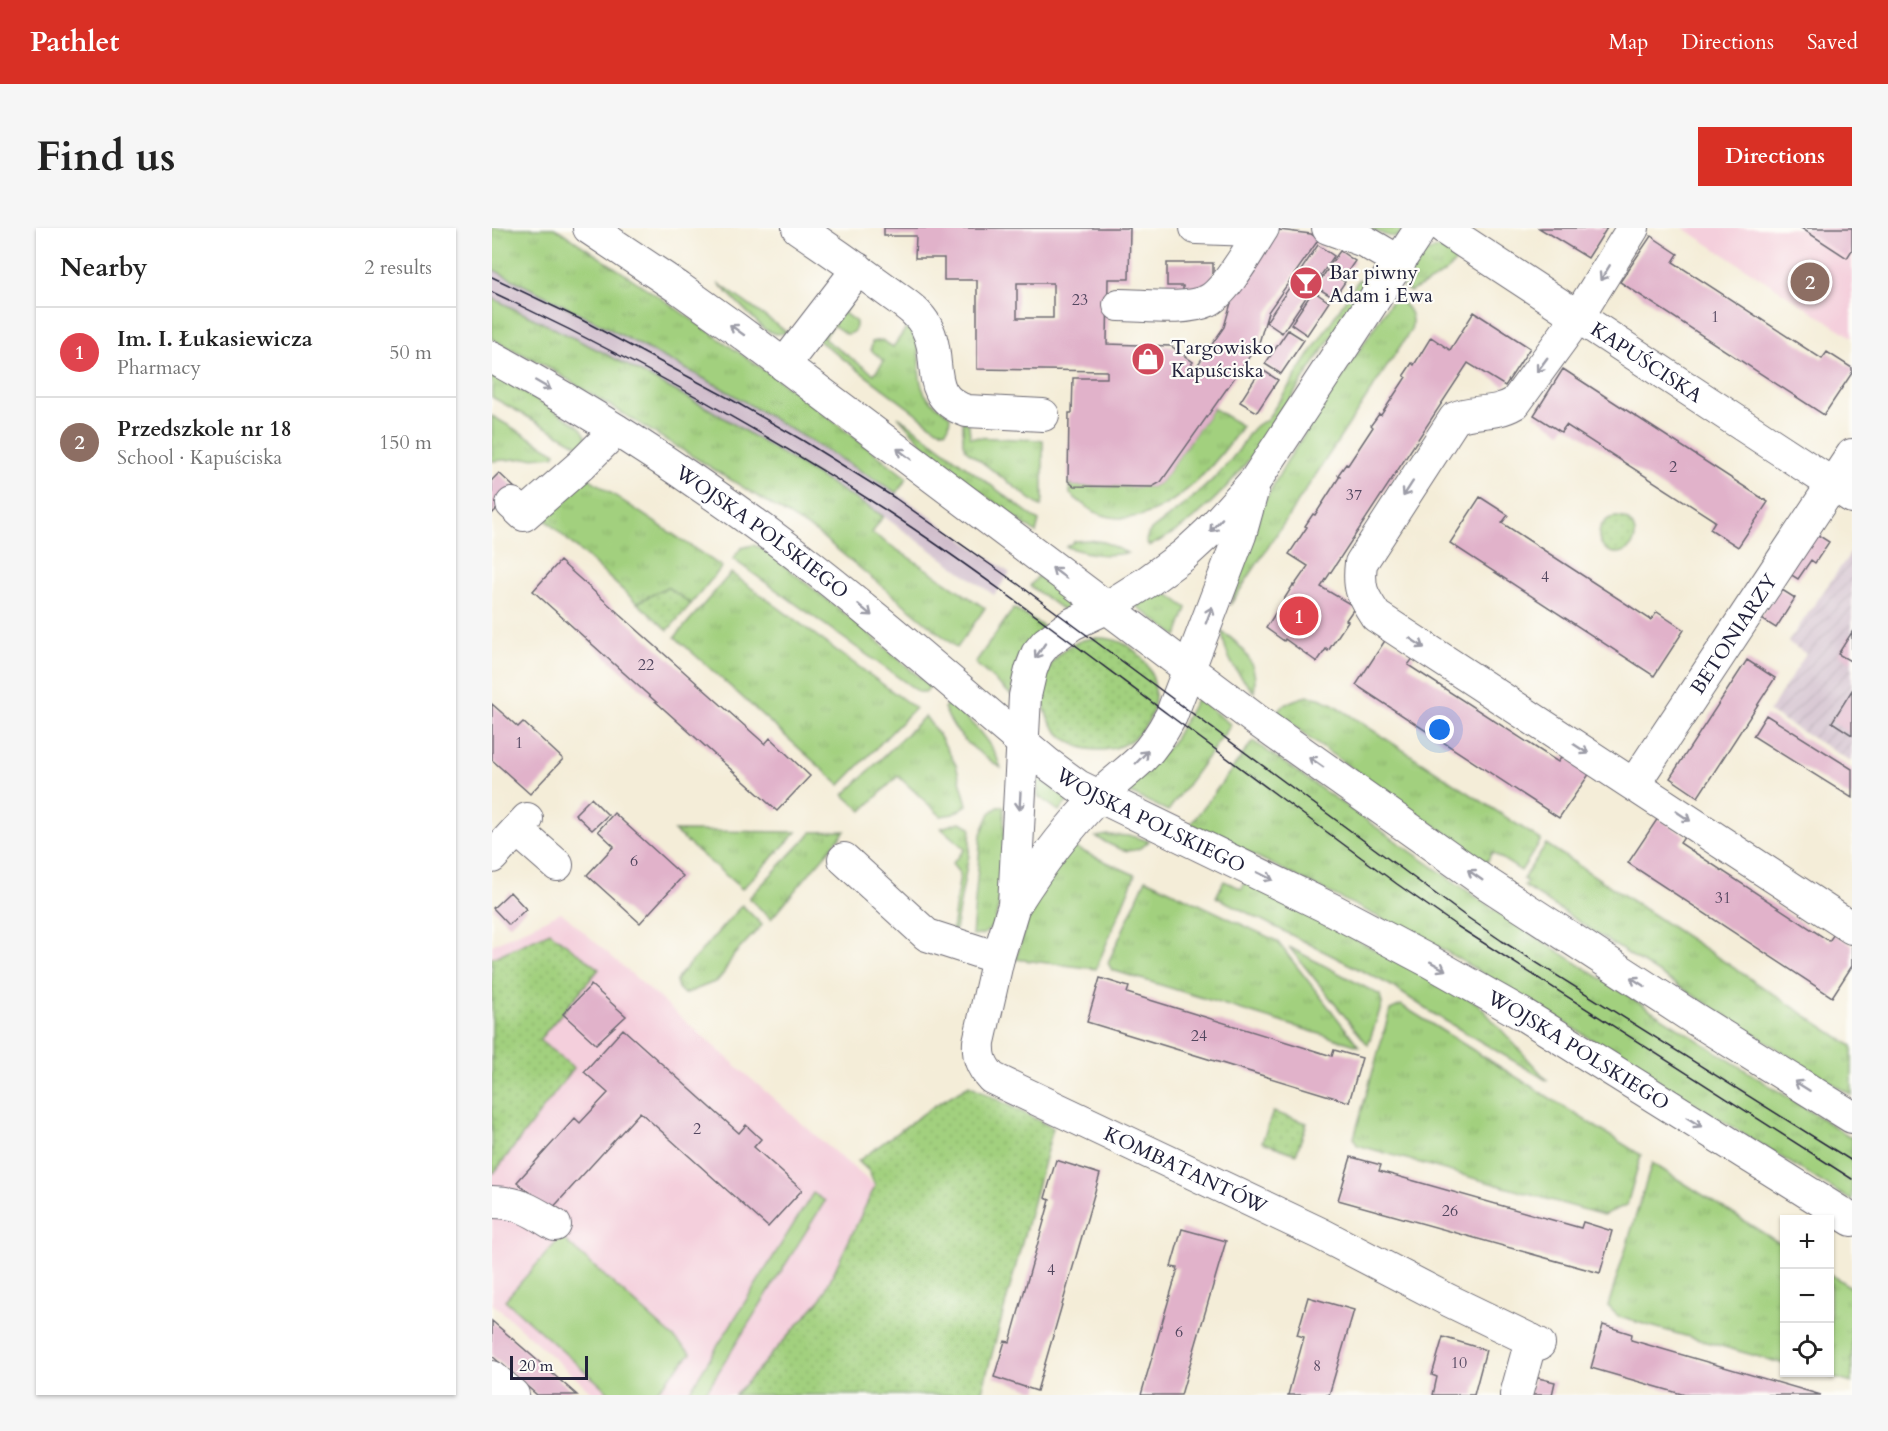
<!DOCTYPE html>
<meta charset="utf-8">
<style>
body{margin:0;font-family:Cardo,serif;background:#f6f6f6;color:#222}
.controls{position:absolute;right:18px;bottom:18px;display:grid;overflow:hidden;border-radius:0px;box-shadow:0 2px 4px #0004}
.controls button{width:54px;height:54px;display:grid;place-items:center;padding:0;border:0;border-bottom:2px solid #e0e0e0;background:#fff;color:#222;font:30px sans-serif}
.scale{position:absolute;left:18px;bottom:15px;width:78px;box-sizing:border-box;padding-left:6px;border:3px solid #22223b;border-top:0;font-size:16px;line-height:21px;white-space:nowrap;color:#22223b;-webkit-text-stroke:4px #fdfcf7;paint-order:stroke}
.you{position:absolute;left:948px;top:502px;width:21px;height:21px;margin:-15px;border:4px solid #fff;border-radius:50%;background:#1a73e8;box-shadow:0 0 0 9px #1a73e833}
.badge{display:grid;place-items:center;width:39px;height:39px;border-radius:50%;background:#d93025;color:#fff;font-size:20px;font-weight:700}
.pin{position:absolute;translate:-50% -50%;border:3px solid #fff;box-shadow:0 2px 6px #0006}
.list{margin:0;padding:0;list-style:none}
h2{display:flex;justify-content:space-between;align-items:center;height:78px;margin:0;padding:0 24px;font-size:26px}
h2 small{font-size:20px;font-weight:400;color:#767676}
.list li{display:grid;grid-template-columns:39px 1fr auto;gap:18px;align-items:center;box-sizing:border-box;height:90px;padding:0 24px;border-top:2px solid #e0e0e0}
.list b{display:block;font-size:22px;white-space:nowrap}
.list p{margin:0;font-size:20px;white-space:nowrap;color:#767676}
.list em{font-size:20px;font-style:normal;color:#767676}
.icon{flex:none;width:33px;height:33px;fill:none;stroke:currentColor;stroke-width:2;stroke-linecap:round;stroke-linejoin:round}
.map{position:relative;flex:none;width:1360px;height:1167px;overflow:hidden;border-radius:0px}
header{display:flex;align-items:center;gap:36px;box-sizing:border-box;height:84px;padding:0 30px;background:#d93025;color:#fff}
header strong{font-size:28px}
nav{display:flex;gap:33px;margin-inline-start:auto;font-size:21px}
.intro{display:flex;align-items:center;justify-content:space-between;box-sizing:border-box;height:144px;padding:0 36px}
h1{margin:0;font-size:42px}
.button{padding:15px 27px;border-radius:0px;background:#d93025;color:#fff;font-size:21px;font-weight:700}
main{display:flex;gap:36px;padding:0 36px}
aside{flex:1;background:#fff;border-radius:0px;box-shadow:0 2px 4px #0004}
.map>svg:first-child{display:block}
.built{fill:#f4cfdc}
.industrial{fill:url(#industrial-furrows)}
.railway{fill:#d0bdcc}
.grass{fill:url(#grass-tufts);stroke:#62795c;stroke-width:1.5}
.park{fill:url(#park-dots);stroke:#62795c;stroke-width:1.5}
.pitch{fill:#a2d07e;stroke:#62795c;stroke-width:1.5}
.building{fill:#e1b2ca;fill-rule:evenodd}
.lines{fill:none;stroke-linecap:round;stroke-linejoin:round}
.minor-casing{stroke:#6c6972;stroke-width:34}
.minor{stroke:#fff;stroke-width:32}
.tram{stroke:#22223b;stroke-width:1.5}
.oneway{stroke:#9c9ca7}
.labels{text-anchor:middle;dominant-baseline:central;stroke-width:4.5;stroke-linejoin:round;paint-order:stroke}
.number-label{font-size:16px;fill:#52465f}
.poi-label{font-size:20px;fill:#22223b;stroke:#fdfcf7;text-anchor:start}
.street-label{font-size:20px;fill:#22223b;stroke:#fdfcf7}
</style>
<header>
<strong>Pathlet</strong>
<nav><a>Map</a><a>Directions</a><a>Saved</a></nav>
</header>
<div class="intro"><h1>Find us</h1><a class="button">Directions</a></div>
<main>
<aside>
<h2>Nearby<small>2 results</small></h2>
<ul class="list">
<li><span class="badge" style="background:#e0444e">1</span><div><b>Im. I. Łukasiewicza</b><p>Pharmacy</p></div><em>50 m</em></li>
<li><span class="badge" style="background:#8d6e63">2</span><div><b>Przedszkole nr 18</b><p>School · Kapuściska</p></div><em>150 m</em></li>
</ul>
</aside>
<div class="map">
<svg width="1360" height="1167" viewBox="0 0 1360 1167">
<defs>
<pattern id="industrial-furrows" width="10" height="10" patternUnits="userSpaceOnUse" patternTransform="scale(1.5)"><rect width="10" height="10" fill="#d0bdcc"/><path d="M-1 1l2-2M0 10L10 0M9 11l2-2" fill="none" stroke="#b2a2b0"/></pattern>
<pattern id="grass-tufts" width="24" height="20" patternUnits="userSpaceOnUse" patternTransform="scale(1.5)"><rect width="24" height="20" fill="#a2d07e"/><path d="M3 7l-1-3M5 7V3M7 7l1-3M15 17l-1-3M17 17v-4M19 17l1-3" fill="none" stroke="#8bb26e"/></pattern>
<pattern id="park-dots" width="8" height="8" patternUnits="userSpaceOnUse" patternTransform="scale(1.5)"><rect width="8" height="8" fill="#a2d07e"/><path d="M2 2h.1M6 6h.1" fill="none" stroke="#8bb26e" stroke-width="1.8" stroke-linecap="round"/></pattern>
</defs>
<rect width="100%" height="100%" fill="#fdfcf7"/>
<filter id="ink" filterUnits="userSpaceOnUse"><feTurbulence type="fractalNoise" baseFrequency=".0167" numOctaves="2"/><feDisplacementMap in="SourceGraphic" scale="12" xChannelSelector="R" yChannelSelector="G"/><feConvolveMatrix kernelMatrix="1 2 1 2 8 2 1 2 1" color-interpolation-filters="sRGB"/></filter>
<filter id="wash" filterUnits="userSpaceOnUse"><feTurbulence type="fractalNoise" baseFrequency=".008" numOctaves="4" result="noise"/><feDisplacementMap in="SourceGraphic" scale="24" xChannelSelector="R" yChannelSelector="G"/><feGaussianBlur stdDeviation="1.35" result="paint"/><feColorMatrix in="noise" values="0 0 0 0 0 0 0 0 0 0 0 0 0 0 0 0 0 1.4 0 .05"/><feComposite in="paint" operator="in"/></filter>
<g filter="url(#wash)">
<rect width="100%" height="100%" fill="#f4edd8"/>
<path class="built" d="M1191 0H1360V109Z
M69 684 338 920 383 958 329 1071 243 1167H103L0 1075V717Z"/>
<path class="industrial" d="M1360 323V534L1277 484 1314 426 1296 414Z"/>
<path class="railway" d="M0 41 97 90 228 159 309 206 405 265 518 345 502 367 391 288 217 181 110 124 0 70Z"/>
<path class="grass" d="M0 0H62L68 3 169 70 302 163 415 250 405 265 228 159 97 90 0 41Z
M881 0H911L905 9 896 8 880 2Z
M948 20 957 22 967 28C958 46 935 55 918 64L910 58 934 24Z
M867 51 874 57C850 93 827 128 803 164 765 222 724 288 657 318L654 313 656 306 659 302C692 277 720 257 746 223 753 213 760 195 774 193Z
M226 55 296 105 283 106 272 101Z
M367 62 352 85 364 94C365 101 361 106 354 106L341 97 332 111 382 146 392 133 379 122 380 114 390 112 401 119 415 99C435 118 421 145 433 166 438 174 450 181 458 188L457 198 453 203 445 201 326 112Z
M902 69C915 77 923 85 919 102L738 377 772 274 795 233Z
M0 70 110 124 217 181 391 288 380 305 493 380 465 420 324 304 52 137 0 111Z
M0 145 86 197C94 205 96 210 91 220L0 169Z
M721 180 750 198C721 241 664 309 605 285 595 280 587 273 578 266V255L582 258 660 259 669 254Z
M0 188 64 225 62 228 0 233Z
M406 188 547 293 544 305 444 231Z
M471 191 477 197 478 209 551 212V273L549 279 474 222 471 215Z
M92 247 230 339 199 376 175 359 145 375 46 285Z
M597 312 612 314 635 325C610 329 598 326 574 319L583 313Z
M261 317 270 320 363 394 438 458 434 464H427L241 331 249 320Z
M239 345 423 480 348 557 183 409Z
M546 348 582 376 573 383 538 358Z
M663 357 695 380 685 408 640 375Z
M522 380 552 399C521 427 526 429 519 467L483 435Z
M730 404C752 417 767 439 762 464 744 444 734 432 730 404Z
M816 468 827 470 839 475 1049 612 1029 643 1000 624 995 634 818 511 785 483C794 474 804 471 816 468Z
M705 470 739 497 676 583 634 563 680 515Z
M457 474C478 493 500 512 509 540 483 522 465 511 452 480Z
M433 488 447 507 464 537 475 577 461 586 449 588 406 548 370 583 352 567Z
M761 513 1014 690 1360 910V973L1065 790 945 718 699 596Z
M546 550 577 572 567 583 546 568Z
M512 578 513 650 502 698 490 707H480L489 606 498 585 506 579Z
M468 594 479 599 477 627 463 702H460L468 646 460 636 473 621 449 600Z
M182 603 305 604 250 661Z
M353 603 279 691 257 670 320 604Z
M616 607 639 608 657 613C639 632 623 619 604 609Z
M1054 616 1360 818V868L1127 720 1032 658 1035 654 1031 651Z
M579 618 643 647 604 741 524 731 538 681Z
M654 651 785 713 867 818 620 742 616 735Z
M732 653 750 661 753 654 985 775 1056 853 945 788 898 757 724 669Z
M250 677 270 697 241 728 231 746 225 753 192 766 186 760 184 753 187 748Z
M797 719 888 767 890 776 876 817Z
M909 777 1149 927 1135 977 1111 987 865 917 862 910 898 782Z
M1160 935 1292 1018V1136L1127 1089 1116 1078Z
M1338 1046 1360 1060V1155L1324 1145 1338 1144Z"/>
<path class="park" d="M1107 307a18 18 0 1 1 36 0a18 18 0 1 1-36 0Z
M175 359 199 376 176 402 145 375Z
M551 466a56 56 0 1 1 112 0a56 56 0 1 1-112 0Z
M58 704 107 741 47 812 82 840 2 945 0 943V730Z
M477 857 561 900 489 1167H243L329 1071 383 958 377 943 366 933 442 878Z
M781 884 815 895 804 926 770 914Z"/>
<path class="pitch" d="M321 965 333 973 212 1167H195Z
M69 1009 199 1125 161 1167H120L13 1072Z"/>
<g id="blocks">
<path class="building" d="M392 0H638L637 51H616L615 116 679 118 701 134 695 142 700 145 732 99 741 68 787 2 819 6 827 11 776 84 767 115 669 254 660 259 582 258 576 253 577 185H580L581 150H615V143L485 141V52H452V30H423L424 8H392ZM525 55H561V90H525Z
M1047 0H1115L1096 30Z
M1309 0H1360V22L1355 30Z
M1159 8 1186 26 1181 34 1330 131 1335 124 1360 140V145L1332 187 1128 54Z
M826 17 842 28 790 105 774 94Z
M848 23 863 33 852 49 837 38Z
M675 35H721V63H691V58H675Z
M835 42 853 54 842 70 824 59Z
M821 63 837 74 815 107 799 96Z
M982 84 1038 120 1013 158 976 135 829 359 863 379 854 392 856 393 836 423 834 421 825 434 793 411 792 413 774 400 801 357 802 358 816 338 797 326 815 299 813 298 821 286 823 287 848 248 846 247 854 236 856 237 881 199 879 197 887 186 889 187 914 149 912 147 920 135 922 137 939 109 958 122Z
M796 102 812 112 789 146 773 136Z
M769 141 786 152 765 184 748 174Z
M1071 141 1276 274 1246 319 1218 301 1223 293 1074 197 1069 204 1042 187Z
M7 245 24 261 0 286V252Z
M988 269 1016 287 1010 295 1159 392 1165 384 1192 402 1162 448 958 315Z
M1315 300 1337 314 1323 335 1319 332 1306 351 1288 340Z
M68 333 273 516 278 510 318 548 285 583 41 363Z
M1287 360 1303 370 1284 400 1268 390Z
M1360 404V434L1346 426Z
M894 411 922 429 916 437 1066 534 1071 527 1098 545 1067 590 864 457Z
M1255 432 1283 450 1206 569 1178 550Z
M1360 462V507L1340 494Z
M0 476 26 499 31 494 71 531 38 566 0 532Z
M1274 487 1360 541V570L1261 508Z
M99 570 116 587 100 602 83 586Z
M122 585 191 648 148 695 95 647 122 618 106 603Z
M1166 590 1193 608 1188 615 1337 713 1342 706 1360 717V738L1340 769 1136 635Z
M18 664 34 681 17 697 1 680Z
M608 750 637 759 635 765 840 828 842 822 870 830 857 874 595 794Z
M99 757 134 788 104 816 71 786Z
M131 801 247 905 254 897 269 911 262 919 310 962 276 999 148 884 58 983 25 954 83 890 88 895 116 865 92 844Z
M859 929 889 937 887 943 1089 1000 1091 994 1120 1003 1108 1045 846 972Z
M564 932 608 946 545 1163 502 1149 513 1113 518 1114 558 972 553 970Z
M690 1001 734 1013 689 1167H649L686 1040 679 1039Z
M816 1069 862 1082 837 1167H796L812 1109 805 1107Z
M0 1093 85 1167H45L0 1128Z
M1111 1097 1140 1106 1139 1112 1329 1167H1193L1099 1140Z
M951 1109 994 1122 982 1167H941L945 1149 940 1147Z
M1042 1149 1063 1154 1060 1167H1038Z"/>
</g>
</g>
<g filter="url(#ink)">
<use href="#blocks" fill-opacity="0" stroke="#6c6972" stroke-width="1.5"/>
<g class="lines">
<defs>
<g id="minor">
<path d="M97 0 187 60 243 100 763 491 994 655 1203 791 1360 889"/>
<path d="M306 0C337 21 367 42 397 64 410 74 426 83 434 98 452 132 430 168 475 183L551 187"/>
<path d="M704 0 762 2 770 0"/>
<path d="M836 0 872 13 908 34"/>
<path id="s1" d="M929 0 763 253 717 304 692 327 655 354 614 380 580 396 554 415 545 426 539 442 533 468 522 677 506 730 487 814C486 829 489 838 500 850L827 1005 956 1072 1047 1116"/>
<path id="s2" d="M951 0 1360 269"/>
<path d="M1141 0 1085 90 1023 175C1001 188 982 181 963 190L869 335C866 361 870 367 884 388L1360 700"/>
<path d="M627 77C652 77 693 83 715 73 734 65 759 18 771 0"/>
<path id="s3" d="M0 129C104 186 203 250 297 321 386 389 470 464 556 536L586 558 839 681 935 732 1032 787 1360 992"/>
<path d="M292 137 366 41"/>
<path d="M20 276 32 287 89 237 124 202"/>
<path id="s4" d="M1142 556 1360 227"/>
<path d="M25 602 65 637"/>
<path d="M0 629 35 591"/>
<path d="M352 631 435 707 506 730"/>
<path d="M524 675C548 637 574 602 605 570 619 555 636 544 650 530 662 518 671 503 679 488L748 307 761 260"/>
<path d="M0 974C28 974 40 983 63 997"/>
<path d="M0 1149 21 1167"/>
<path d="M1024 1167 1039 1112"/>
</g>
</defs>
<use href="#minor" class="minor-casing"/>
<use href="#minor" class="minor"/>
<path class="tram" d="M0 49 88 91 240 172 310 212 403 270 526 356 972 687 1010 713 1360 933
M0 64C136 128 268 201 395 283 492 347 584 418 677 487 753 543 829 600 905 656L965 698 1360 951"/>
</g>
<defs><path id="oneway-shaft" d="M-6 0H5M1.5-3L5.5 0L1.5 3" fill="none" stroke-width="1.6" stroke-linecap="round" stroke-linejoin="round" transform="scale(1.5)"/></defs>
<g class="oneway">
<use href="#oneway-shaft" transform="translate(1113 45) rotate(122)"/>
<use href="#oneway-shaft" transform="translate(245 102) rotate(-144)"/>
<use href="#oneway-shaft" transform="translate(1050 137) rotate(126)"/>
<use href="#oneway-shaft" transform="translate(51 157) rotate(30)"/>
<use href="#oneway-shaft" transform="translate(412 226) rotate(-143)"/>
<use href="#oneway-shaft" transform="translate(916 261) rotate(123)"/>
<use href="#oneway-shaft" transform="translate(724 297) rotate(133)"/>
<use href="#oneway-shaft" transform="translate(567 345) rotate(-143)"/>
<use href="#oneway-shaft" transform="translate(373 382) rotate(40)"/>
<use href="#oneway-shaft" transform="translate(717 387) rotate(-69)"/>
<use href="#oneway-shaft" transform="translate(925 415) rotate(33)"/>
<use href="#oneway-shaft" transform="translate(548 423) rotate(124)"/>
<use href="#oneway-shaft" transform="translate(1089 521) rotate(33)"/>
<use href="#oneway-shaft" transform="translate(650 529) rotate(-46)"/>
<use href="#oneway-shaft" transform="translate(824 534) rotate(-145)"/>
<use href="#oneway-shaft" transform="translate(528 573) rotate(93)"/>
<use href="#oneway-shaft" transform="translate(1191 588) rotate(34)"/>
<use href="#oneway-shaft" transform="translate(983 647) rotate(-145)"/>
<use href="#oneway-shaft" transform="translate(773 648) rotate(26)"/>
<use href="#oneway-shaft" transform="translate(946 738) rotate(29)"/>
<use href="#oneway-shaft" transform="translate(1146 754) rotate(-147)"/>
<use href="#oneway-shaft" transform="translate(1310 858) rotate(-148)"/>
<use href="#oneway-shaft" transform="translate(1202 894) rotate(32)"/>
</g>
</g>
<defs>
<symbol id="bar-disc" viewBox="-11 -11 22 22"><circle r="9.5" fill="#d1495b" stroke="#fdfcf7"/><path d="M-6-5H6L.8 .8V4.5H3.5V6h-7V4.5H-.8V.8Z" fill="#fff"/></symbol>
<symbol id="shop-disc" viewBox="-11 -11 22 22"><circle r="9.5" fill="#d1495b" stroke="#fdfcf7"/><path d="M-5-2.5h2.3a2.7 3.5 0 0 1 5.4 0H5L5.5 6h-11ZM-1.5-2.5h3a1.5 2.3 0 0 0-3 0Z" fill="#fff"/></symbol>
</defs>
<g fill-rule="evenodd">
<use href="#bar-disc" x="795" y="36" width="38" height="38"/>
<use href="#shop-disc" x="637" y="112" width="38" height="38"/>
</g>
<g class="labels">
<g class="number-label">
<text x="588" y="72">23</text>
<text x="1223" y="89">1</text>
<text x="1181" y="239">2</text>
<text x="862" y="267">37</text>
<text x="1053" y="349">4</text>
<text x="154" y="437">22</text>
<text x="27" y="515">1</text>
<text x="142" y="633">6</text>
<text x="1231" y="670">31</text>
<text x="707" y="808">24</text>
<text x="205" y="901">2</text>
<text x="958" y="983">26</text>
<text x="559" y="1042">4</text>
<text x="687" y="1104">6</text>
<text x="967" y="1135">10</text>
<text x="825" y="1138">8</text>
</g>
<g class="poi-label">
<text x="837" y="44">Bar piwny<tspan x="837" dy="23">Adam i Ewa</tspan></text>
<text x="679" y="119">Targowisko<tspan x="679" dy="23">Kapuściska</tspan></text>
</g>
<g class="street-label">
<text stroke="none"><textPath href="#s2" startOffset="244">KAPUŚCISKA</textPath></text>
<text stroke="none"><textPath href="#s3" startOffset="322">WOJSKA POLSKIEGO</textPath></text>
<text stroke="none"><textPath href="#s4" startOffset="180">BETONIARZY</textPath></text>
<text stroke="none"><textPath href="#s3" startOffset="808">WOJSKA POLSKIEGO</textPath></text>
<text stroke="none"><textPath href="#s3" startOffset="1294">WOJSKA POLSKIEGO</textPath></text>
<text stroke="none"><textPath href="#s1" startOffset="1232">KOMBATANTÓW</textPath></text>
</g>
</g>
</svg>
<div class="controls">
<button>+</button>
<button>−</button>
<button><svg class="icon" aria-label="locate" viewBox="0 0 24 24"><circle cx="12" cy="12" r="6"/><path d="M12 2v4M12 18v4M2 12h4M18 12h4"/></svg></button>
</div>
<div class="scale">20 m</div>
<div class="you"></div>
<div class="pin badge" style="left:807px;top:388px;background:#e0444e">1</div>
<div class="pin badge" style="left:1318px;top:54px;background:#8d6e63">2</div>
</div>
</main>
